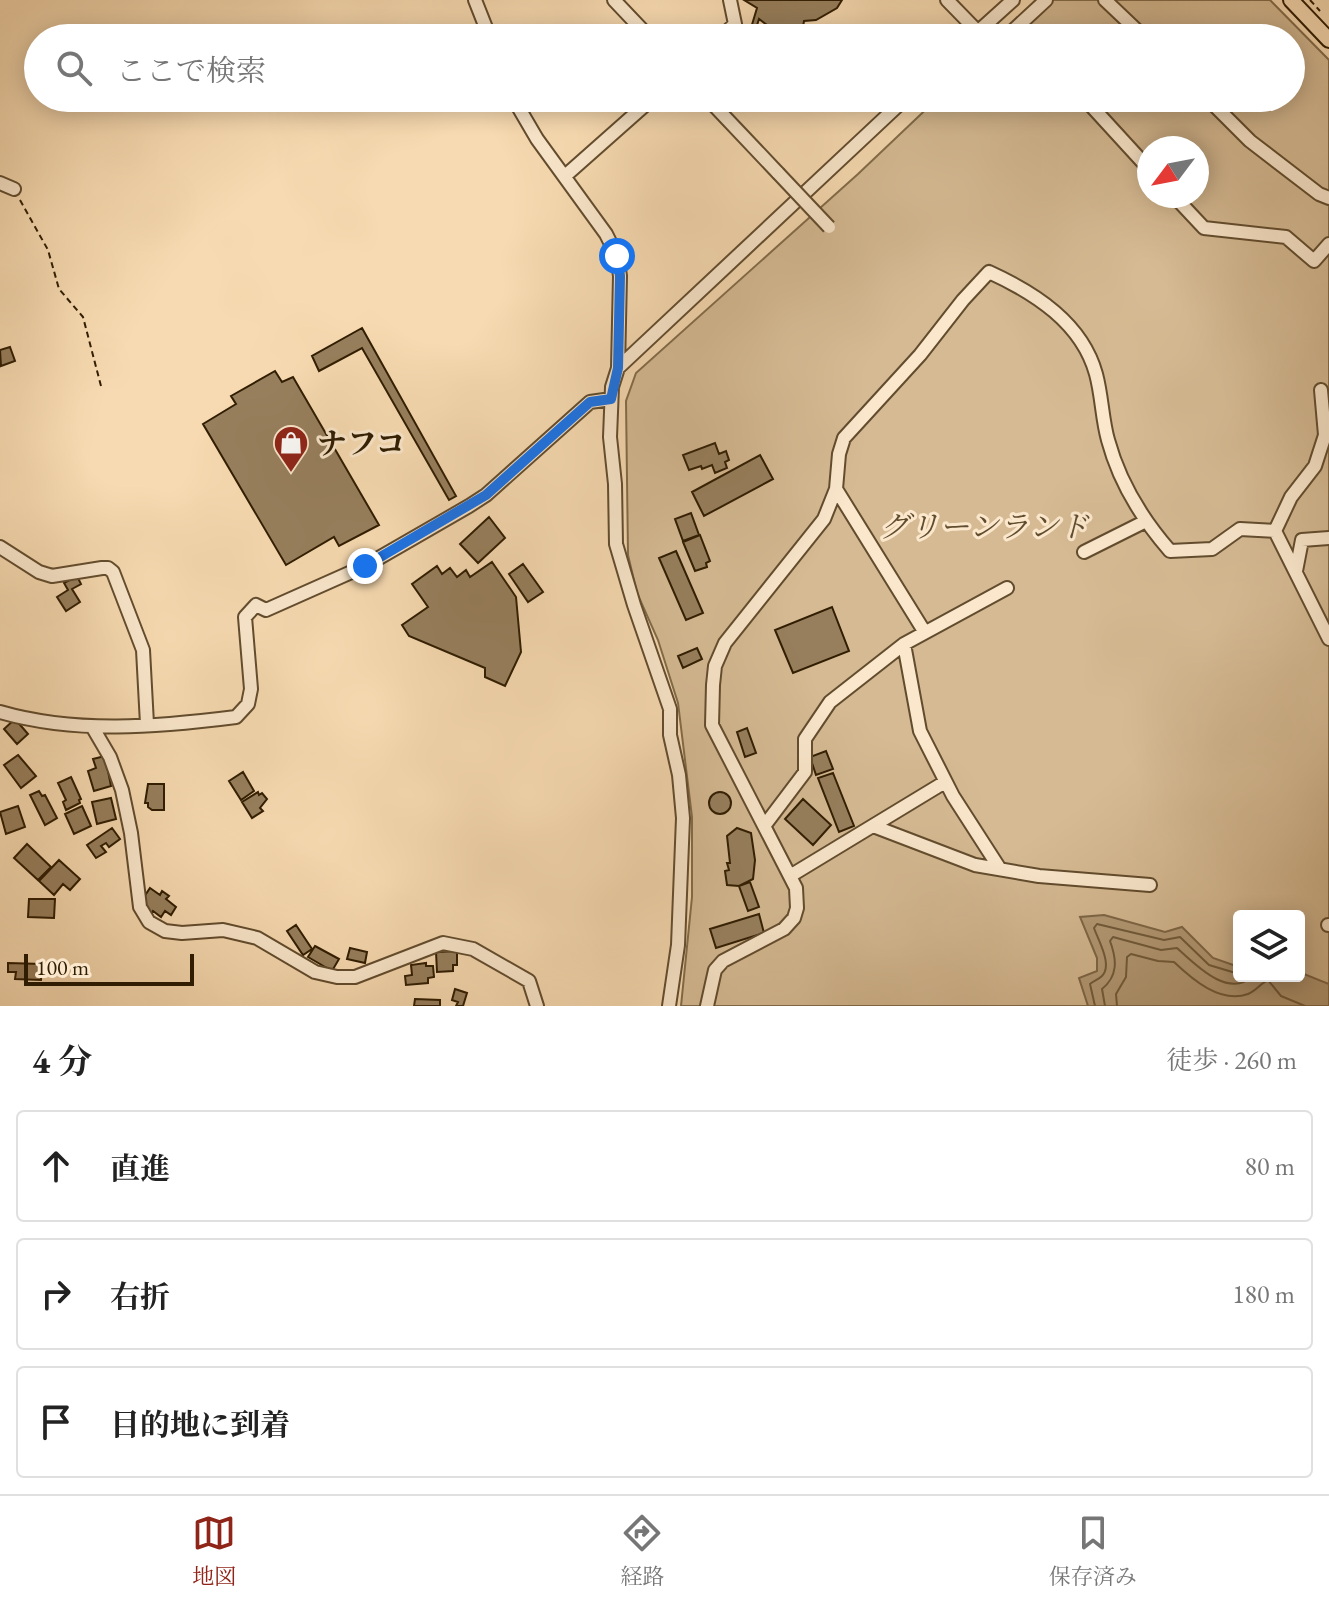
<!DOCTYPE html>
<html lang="ja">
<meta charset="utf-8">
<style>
body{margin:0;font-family:"EB Garamond","Noto Serif JP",serif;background:#f6f6f6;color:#222}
.controls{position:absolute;right:24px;bottom:24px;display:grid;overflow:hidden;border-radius:8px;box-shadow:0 4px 20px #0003}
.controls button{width:72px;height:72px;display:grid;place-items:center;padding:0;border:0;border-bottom:2px solid #e0e0e0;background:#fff;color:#222;font:40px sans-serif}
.compass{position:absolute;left:1137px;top:136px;width:72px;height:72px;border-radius:50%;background:#fff;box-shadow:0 4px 20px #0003;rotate:238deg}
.scale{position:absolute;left:24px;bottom:20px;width:170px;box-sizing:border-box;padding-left:8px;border:4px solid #301d02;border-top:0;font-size:22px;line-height:28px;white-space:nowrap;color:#301d02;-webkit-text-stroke:6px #fae7cc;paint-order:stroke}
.stop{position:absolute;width:24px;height:24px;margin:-18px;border:6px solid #1a73e8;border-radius:50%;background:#fff}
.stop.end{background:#1a73e8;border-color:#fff;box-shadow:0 2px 8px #0008}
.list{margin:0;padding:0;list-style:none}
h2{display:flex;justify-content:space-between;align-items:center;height:104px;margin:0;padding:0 32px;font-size:34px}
h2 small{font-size:26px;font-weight:400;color:#767676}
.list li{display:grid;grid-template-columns:52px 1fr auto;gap:24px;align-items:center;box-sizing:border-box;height:112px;margin:0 16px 16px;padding:0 16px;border:2px solid #e0e0e0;border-radius:8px}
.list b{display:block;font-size:30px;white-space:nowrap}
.list em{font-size:26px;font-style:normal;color:#767676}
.icon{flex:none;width:44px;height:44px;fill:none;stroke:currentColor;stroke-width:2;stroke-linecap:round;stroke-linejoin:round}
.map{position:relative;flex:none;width:1329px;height:1006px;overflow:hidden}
.search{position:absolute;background:#fff;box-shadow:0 4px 20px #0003;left:24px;right:24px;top:24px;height:88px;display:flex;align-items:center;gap:20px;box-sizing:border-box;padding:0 28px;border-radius:44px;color:#767676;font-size:30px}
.sheet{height:488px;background:#fff}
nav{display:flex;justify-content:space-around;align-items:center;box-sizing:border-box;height:112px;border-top:2px solid #e0e0e0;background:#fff;font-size:22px;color:#767676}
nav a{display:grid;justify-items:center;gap:4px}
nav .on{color:#8f2418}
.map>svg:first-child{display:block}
.green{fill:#d5ba93;stroke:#826c4a;stroke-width:2;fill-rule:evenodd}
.water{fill:#b39a76;stroke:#7f6848;stroke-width:2}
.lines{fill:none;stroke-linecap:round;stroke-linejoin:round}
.shore{stroke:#725c3c;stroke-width:2}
.building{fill:#977f5d;stroke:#301d02;stroke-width:2}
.minor-casing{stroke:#624c2e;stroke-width:16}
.major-casing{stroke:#301d02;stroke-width:18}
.path{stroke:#301d02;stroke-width:2;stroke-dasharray:6 4;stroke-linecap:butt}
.minor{stroke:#fae7cc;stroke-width:12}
.major{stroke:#f7dab1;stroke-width:14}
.minor-bridge-casing{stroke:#624c2e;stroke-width:16;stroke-linecap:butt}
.minor-bridge{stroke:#fae7cc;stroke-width:12}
.route{stroke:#1a73e8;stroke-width:10}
.labels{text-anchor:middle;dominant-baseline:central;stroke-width:6;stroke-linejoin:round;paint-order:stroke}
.poi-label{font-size:30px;font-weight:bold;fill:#301d02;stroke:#fae7cc;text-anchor:start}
.park-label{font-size:30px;font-style:italic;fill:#624c2e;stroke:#fae7cc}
</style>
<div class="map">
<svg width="1329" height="1006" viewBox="0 0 1329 1006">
<rect width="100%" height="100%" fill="#f7dab1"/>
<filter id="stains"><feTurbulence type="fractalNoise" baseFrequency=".0025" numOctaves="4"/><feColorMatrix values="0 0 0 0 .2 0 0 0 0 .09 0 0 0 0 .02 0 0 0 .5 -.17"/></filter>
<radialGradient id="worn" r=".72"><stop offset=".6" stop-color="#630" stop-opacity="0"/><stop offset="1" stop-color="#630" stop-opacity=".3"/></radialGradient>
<path class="green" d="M1037 0H1270L1329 60V1006H681L692 897V817L678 703 658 640 637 593 628 555 626 401 636 373 858 174 938 98H1291V38H999ZM1149 148H1197V196H1149ZM1239 916H1299V976H1239Z"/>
<path class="water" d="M1104 915 1165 932 1182 927 1213 958 1239 967V976H1299V972L1329 984V1006H1088L1079 978 1097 971V958L1080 917Z"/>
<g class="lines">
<path class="shore" d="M1095 1006 1090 984C1093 981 1098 980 1102 976 1113 965 1098 940 1094 928L1097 924 1164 940 1180 937 1209 965 1239 974
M1105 1006 1102 989C1118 976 1117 960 1110 941L1113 937 1161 950 1177 948C1196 965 1228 999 1253 976
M1117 1006 1116 994 1126 977 1127 957 1131 954 1158 961 1174 962C1192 979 1220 1004 1248 994 1256 991 1261 983 1268 980L1281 996 1305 1006"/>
</g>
<path class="building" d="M744 0H842L837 8 816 20 804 21 802 33 767 25 759 19 753 38H748L757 8Z
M362 328 456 496 449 500 362 348 319 371 312 356Z
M10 347 15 361 1 366 0 350Z
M275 371 282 382 293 377 379 525 339 546 334 537 286 565 203 424 236 404 231 396Z
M715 443 719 454 726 451 729 460 725 462 727 468 715 473 712 465 702 469 701 466 689 470 683 455Z
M760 455 773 479 704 516 692 492Z
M691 513 699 535 683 541 675 519Z
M489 517 505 538 478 563 460 544Z
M700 535 710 561 706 563 707 567 695 571 683 542Z
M676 551 703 613 686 620 659 558Z
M492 562 516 597 521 652 505 686 485 677V668L409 636 402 625 428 607 412 584 437 566 442 574 450 568 457 577 466 570 470 577Z
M523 564 543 592 528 602 509 574Z
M77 576 81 584 72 589 80 602 66 611 57 597 68 590 64 583Z
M832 607 849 651 793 673 775 630Z
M697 648 702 659 683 668 678 656Z
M15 719 28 734 17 744 4 729Z
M747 728 756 753 745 757 737 732Z
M826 751 833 769 816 775 810 757Z
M18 755 36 776 21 788 4 765Z
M105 756 111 786 94 791 88 771 96 768 93 759Z
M243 772 254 791 241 800 229 781Z
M833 773 854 826 839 832 818 778Z
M71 777 81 799 79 800 80 803 66 810 63 802 66 800 58 783Z
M148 784H164V810H152L148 807V803H145Z
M39 791 42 796 45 795 57 818 45 825 30 795Z
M258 792 259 795 262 793 267 799 260 808 263 811 252 818 242 802Z
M709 803a11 11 0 1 1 22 0a11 11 0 1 1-22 0Z
M111 798 116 819 97 824 92 802Z
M803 799 831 825 813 845 785 819Z
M18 806 25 827 6 834 0 812Z
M82 806 91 826 74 834 65 814Z
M112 828 120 839 109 847 106 843 101 846 106 852 96 858 87 845Z
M737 828 751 833 755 860 753 879 739 886 727 885 725 871 729 870 727 863H730L727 836Z
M27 844 51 867 38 880 14 858Z
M59 860 80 879 70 890 63 884 54 895 39 881Z
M750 882 759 907 748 911 739 886Z
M150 888 160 895 162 891 169 896 166 899 176 907 171 915 165 911 161 917 153 911 151 915 140 903Z
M29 899H55L54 918 28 917Z
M759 914 764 933 716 948 710 929Z
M296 925 312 949 303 955 287 931Z
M315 946 339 959 332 971 308 957Z
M350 948 367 952 365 963 347 959Z
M457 951V965H453V971L437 972 436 952Z
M8 963 42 964 41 980 15 979 16 972H8Z
M426 963V966H433L434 977 428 978V983L406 985 405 976 412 975 411 965Z
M455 989 467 993 463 1006H456L458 1002 452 1000Z
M415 999 440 1000V1006H414Z"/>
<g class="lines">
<defs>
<path id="minor" d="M475 0 490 38
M614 0 650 38
M947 0 984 38
M1105 0 1145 38
M720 38 735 24 730 0
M971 38 1013 0
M1005 38 1046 0
M513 98 537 139 606 234 617 256 620 276 618 368
M707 98 778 173
M1084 98 1149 169
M1207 98 1250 141 1319 194 1329 198
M565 176 653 98
M0 183 14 189
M1174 196 1204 228 1286 237 1314 261 1329 244
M836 489 924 631
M1275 531 1291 497 1315 466 1325 435 1321 390
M1275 531 1329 639
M0 547 39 572 52 576 102 568H108L113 572 143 650 147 724
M1084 552 1144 522
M1296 571 1302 540 1329 538
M904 644 920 731 953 796 1000 869
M0 712C76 734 157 727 236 717L248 704 251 689 245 617 256 605 266 610 365 566 469 506 486 495 590 402 611 399
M93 728 110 757 122 790 131 833 140 907 149 922 165 931 182 933 223 930 257 938 315 972 337 977H355L443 943 473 949 529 981 537 1006
M765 825 805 772V739L830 702 904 644 1007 588
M873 826 975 865 1039 876 1150 885
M790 876 945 782
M1328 925H1329
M669 1006 678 945 683 818 679 775 670 735V709L634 605 616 544 615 484 610 437 612 387 618 368 906 98
M707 1006 715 970 723 961 784 929 794 918 797 908 796 888 712 725 713 685 715 666 725 643 824 519 836 489 839 454 844 438 920 355 963 300 989 272C1035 293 1082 323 1096 374 1102 396 1102 419 1108 440 1119 481 1143 520 1170 551L1212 549 1240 529 1275 531"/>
<path id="major" d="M1291 0 1329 40"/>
</defs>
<use href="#minor" class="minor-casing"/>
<use href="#major" class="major-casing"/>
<path class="path" d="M1310 0 1320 11
M20 200 48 250 59 289 83 317 101 386"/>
<use href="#minor" class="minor"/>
<use href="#major" class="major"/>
<defs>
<path id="minor-bridge" d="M778 173 829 227"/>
</defs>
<use href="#minor-bridge" class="minor-bridge-casing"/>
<use href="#minor-bridge" class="minor-bridge"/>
</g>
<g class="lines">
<path class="route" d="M365 566 486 495 590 402 611 399 618 368 620 276 617 256"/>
</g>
<defs>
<symbol id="shop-pin" viewBox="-11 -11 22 30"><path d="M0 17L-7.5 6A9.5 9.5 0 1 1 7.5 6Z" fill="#8f2418" stroke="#fae7cc"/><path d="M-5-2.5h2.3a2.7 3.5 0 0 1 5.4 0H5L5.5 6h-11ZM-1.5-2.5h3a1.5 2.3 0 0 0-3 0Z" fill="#fff"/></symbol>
</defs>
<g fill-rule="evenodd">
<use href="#shop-pin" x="271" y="423" width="40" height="54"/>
</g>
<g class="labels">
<g class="poi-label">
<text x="317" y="443">ナフコ</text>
</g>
<g class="park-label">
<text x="984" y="526">グリーンランド</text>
</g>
</g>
<rect width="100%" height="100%" filter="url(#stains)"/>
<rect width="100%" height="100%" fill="url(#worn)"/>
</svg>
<div class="controls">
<button><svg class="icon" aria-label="layers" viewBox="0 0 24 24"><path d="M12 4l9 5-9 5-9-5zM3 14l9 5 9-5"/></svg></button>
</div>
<svg class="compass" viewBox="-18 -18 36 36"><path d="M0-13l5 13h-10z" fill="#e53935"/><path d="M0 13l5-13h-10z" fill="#767676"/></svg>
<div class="scale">100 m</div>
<div class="stop" style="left:617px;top:256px"></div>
<div class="stop end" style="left:365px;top:566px"></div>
<div class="search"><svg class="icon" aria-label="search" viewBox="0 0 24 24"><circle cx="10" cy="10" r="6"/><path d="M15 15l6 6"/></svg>ここで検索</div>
</div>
<section class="sheet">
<h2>4 分<small>徒歩 · 260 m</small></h2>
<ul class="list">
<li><svg class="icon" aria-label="ahead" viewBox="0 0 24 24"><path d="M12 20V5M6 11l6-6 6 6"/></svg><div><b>直進</b></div><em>80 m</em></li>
<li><svg class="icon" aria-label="right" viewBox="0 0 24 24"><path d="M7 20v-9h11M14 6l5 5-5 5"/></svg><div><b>右折</b></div><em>180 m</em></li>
<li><svg class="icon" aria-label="arrive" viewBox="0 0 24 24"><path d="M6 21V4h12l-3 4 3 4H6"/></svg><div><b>目的地に到着</b></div></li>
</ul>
</section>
<nav>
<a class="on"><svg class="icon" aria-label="map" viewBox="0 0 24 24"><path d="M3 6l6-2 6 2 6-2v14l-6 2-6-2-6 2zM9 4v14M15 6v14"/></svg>地図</a>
<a><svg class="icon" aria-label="directions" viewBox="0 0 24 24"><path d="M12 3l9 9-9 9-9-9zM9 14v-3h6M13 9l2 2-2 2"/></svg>経路</a>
<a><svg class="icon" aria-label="saved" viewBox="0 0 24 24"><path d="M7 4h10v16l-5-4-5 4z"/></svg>保存済み</a>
</nav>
